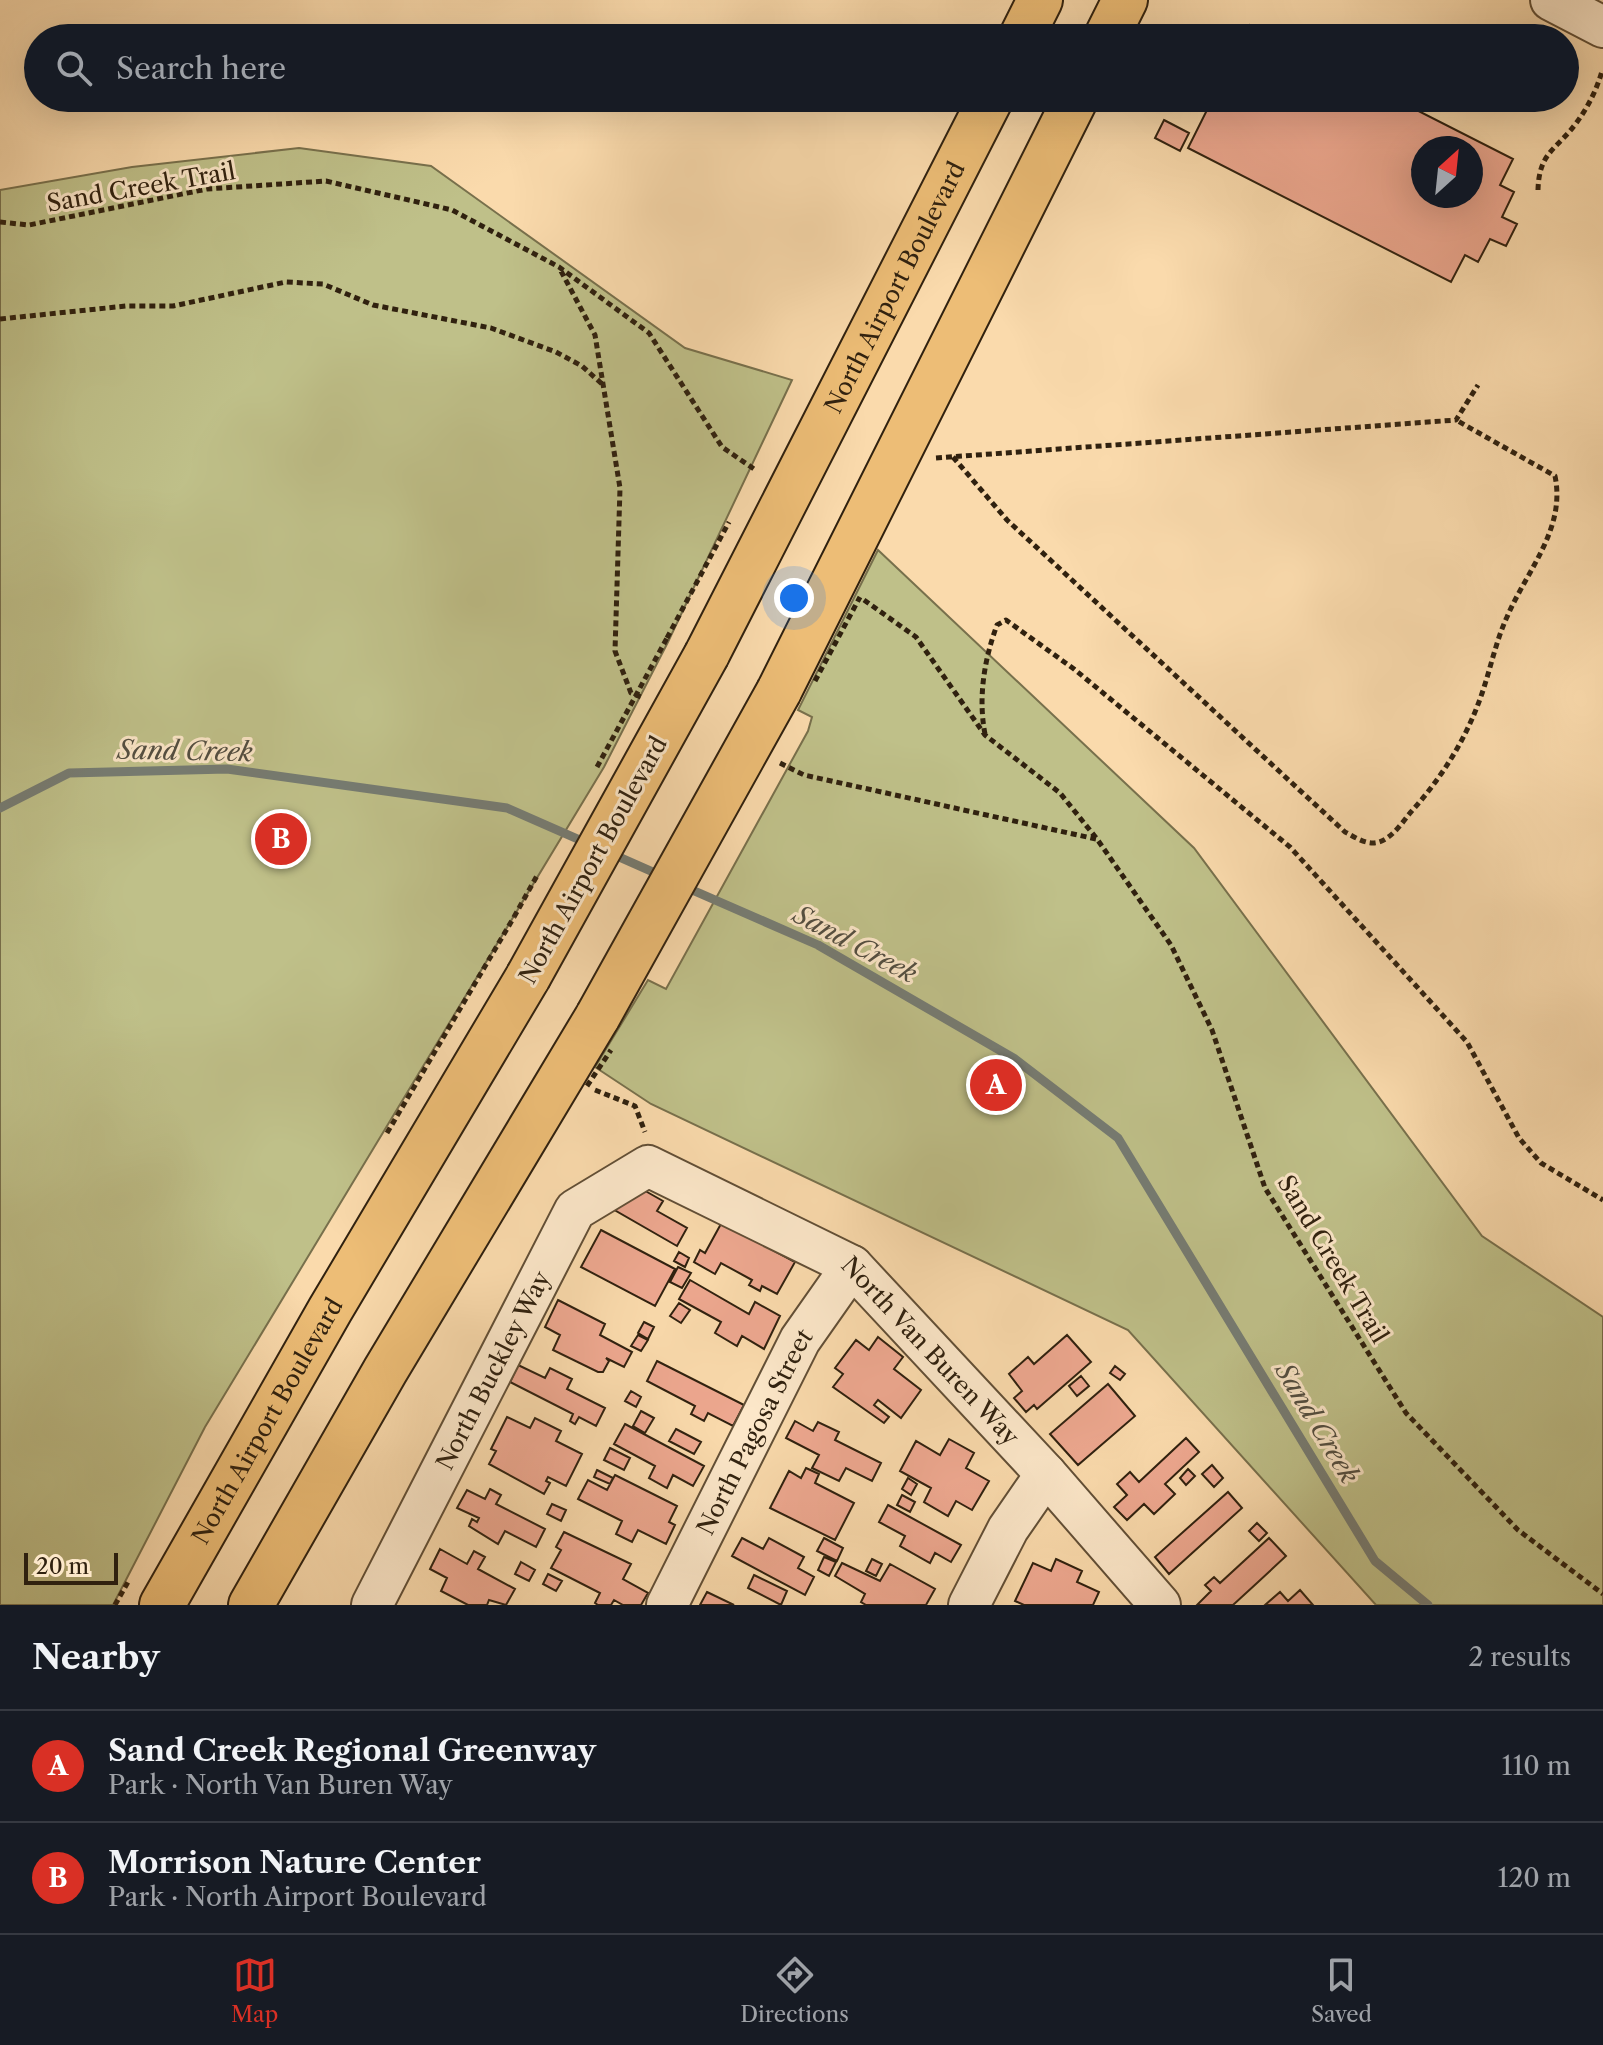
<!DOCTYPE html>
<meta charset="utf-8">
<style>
body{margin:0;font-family:"Libre Caslon Text",serif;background:#242831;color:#f1f3f6}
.compass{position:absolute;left:1411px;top:136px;width:72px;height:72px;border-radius:50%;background:#171b24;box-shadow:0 8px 32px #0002;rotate:27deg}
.scale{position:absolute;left:24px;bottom:20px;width:94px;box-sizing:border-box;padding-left:8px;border:4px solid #30210f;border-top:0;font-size:22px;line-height:28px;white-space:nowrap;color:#30210f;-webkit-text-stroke:6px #fce7c9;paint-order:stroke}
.you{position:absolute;left:794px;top:598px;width:28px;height:28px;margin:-20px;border:6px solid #fff;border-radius:50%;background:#1a73e8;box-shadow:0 0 0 12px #1a73e833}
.badge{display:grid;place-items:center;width:52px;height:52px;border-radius:50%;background:#d93025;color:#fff;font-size:26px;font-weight:700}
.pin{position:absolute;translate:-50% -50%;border:4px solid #fff;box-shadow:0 2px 8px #0006}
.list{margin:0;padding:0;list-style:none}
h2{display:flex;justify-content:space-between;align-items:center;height:104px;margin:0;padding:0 32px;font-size:34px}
h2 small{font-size:26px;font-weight:400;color:#9ea1a6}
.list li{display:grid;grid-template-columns:52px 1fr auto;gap:24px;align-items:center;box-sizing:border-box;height:112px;padding:0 32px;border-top:2px solid #363941}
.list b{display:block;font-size:30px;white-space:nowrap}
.list p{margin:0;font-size:26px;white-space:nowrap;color:#9ea1a6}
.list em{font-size:26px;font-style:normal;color:#9ea1a6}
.icon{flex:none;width:44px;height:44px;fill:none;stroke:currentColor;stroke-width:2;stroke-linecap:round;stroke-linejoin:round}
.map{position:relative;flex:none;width:1603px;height:1605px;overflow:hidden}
.search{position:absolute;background:#171b24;box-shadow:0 8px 32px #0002;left:24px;right:24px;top:24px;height:88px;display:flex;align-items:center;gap:20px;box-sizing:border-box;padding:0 28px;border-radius:44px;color:#9ea1a6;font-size:30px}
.sheet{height:328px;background:#171b24}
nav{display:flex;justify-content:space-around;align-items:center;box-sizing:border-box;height:112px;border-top:2px solid #363941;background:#171b24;font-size:22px;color:#9ea1a6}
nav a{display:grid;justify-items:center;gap:4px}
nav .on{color:#d93025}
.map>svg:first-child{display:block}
.green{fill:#bfc089;stroke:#78704c;stroke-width:2}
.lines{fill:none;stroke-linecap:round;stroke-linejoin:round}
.stream{stroke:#767c73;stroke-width:9}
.building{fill:#eea890;stroke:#30210f;stroke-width:2;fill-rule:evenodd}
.minor-casing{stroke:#624f36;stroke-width:44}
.major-casing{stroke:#30210f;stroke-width:48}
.path{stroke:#30210f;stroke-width:5;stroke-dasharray:6 4;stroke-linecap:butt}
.minor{stroke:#fce7c9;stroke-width:40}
.major{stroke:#edbd76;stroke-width:44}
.major-bridge-casing{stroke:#30210f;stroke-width:48;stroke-linecap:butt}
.path-bridge{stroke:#30210f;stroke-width:5;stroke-dasharray:6 4;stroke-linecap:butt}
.major-bridge{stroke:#edbd76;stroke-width:44}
.labels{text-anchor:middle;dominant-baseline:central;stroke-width:6;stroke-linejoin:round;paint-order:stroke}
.street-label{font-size:24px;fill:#30210f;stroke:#fce7c9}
.water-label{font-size:26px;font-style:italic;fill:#534e41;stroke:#fce7c9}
</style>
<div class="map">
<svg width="1603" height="1605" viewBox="0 0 1603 1605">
<rect width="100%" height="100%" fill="#fadaac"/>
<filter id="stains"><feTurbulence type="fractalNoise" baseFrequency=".0025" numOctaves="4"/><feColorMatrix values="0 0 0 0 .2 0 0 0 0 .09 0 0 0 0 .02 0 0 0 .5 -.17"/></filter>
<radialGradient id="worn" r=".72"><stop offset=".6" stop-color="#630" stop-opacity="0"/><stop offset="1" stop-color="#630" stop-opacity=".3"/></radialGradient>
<path class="green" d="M299 148 431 166 685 348 792 380 668 642 604 767 205 1427 113 1605H0V190L132 167Z
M878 550 1194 848 1482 1236 1603 1317V1605H1376L1128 1330 651 1104 595 1067 648 980 666 989 808 731 812 717 798 710Z"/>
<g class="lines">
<path class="stream" d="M0 808 69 773 227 769 507 808 589 844
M610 853 662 876
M683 886 818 945 1015 1059 1118 1138 1375 1561 1428 1605"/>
</g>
<path class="building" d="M1250 25 1275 38H1244Z
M1213 98H1393L1513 159 1500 185 1514 192 1502 217 1517 224 1506 246 1490 239 1478 262 1465 255 1451 282 1188 148ZM1423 148H1471V196H1423Z
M1164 120 1189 133 1180 151 1155 138Z
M633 1184 663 1201 657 1211 687 1228 677 1246 611 1208Z
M722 1222 776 1240 771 1249 795 1262 777 1294 762 1286 760 1291 749 1285 752 1280 721 1263 715 1274 694 1262 700 1250 705 1253Z
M601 1230 675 1269 655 1306 581 1267Z
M679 1252 689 1258 685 1267 674 1261Z
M678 1267 691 1273 682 1288 670 1282Z
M690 1280 749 1314 755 1302 780 1316 764 1349 742 1336 737 1346 715 1333 721 1322 679 1299Z
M558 1300 605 1324 600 1335 632 1352 624 1367 606 1358 609 1361 603 1372H598L553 1350 560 1335 545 1327Z
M679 1303 690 1310 681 1323 670 1316Z
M644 1322 654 1327 648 1339 638 1333Z
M638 1335 648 1340 641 1351 631 1346Z
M1067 1335 1091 1362 1037 1409 1034 1405 1026 1412 1014 1398 1022 1391 1009 1374 1028 1357 1034 1364Z
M878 1337 903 1357 894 1369 921 1390 901 1418 878 1400 874 1405 889 1417 884 1423 833 1387 843 1374 835 1368 856 1340 869 1350Z
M657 1361 744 1405 733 1426 708 1413 704 1421 691 1414 695 1406 647 1381Z
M518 1365 545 1378 550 1368 572 1379 567 1389 605 1408 596 1426 579 1417 575 1424 570 1421 573 1414 510 1382Z
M1115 1366 1125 1374 1120 1380 1110 1373Z
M1081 1376 1089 1386 1077 1396 1069 1386Z
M1108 1384 1135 1416 1078 1465 1050 1434Z
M631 1391 641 1397 636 1407 625 1401Z
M641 1411 654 1418 645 1433 633 1426Z
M507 1417 530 1428 535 1418 561 1431 556 1441 582 1454 566 1486 548 1477 546 1481 550 1483 544 1494 489 1464 496 1451 491 1449Z
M795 1421 813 1431 818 1422 839 1432 835 1440 881 1463 872 1481 846 1468 839 1481 812 1468 819 1455 786 1438Z
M625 1424 704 1466 693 1486 673 1475 667 1488 649 1478 655 1466 614 1444Z
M676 1429 701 1442 694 1454 669 1441Z
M1186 1438 1199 1452 1165 1484 1175 1494 1154 1514 1144 1504 1127 1520 1114 1507 1127 1495 1117 1484 1130 1472 1139 1482Z
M949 1439 974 1453 966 1468 989 1481 972 1510 956 1501 948 1516 924 1502 931 1488 900 1471 916 1441 940 1455Z
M610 1448 630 1458 624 1470 604 1460Z
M1212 1465 1223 1478 1214 1487 1202 1474Z
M806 1468 819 1474 815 1483 854 1503 835 1540 770 1508 789 1471 801 1478Z
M1188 1469 1195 1476 1186 1485 1180 1478Z
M597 1470 613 1478 610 1484 594 1477Z
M615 1475 677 1506 669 1522 675 1525 666 1544 638 1530 632 1542 616 1534 622 1521 578 1499 588 1480 607 1490Z
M908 1478 917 1484 911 1495 902 1489Z
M490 1489 501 1495 496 1504 545 1529 536 1547 505 1531 498 1544 469 1526 472 1519 477 1522 479 1518 457 1508 467 1490 485 1499Z
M1228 1492 1242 1508 1169 1574 1155 1557Z
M902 1495 915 1502 910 1512 897 1505Z
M552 1504 566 1510 561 1521 547 1514Z
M888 1505 961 1545 951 1562 935 1553 930 1563 900 1546 905 1536 879 1522Z
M1257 1523 1267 1533 1259 1541 1249 1531Z
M564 1532 631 1564 623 1579 648 1593 641 1605H623L614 1600 611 1605H598L595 1603 600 1593 551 1568 561 1550 556 1547Z
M742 1538 763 1549 769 1538 804 1557 798 1568 814 1577 805 1595 732 1556Z
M824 1538 843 1548 837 1561 817 1551Z
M1269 1538 1286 1556 1257 1583 1233 1605H1197L1211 1591 1205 1585 1214 1577 1220 1583Z
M440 1549 467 1564 474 1551 485 1557 478 1569 515 1589 506 1605 489 1600 487 1605H468L441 1591 447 1578 430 1569Z
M824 1557 836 1562 829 1576 818 1570Z
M872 1559 882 1564 876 1576 866 1571Z
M1056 1559 1082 1571 1077 1582 1099 1592 1093 1605H1024L1015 1601 1033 1563 1051 1571Z
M521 1562 535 1570 529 1581 515 1574Z
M842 1563 880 1581 890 1564 935 1589 926 1605H866L861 1602 865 1594 835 1576Z
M548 1574 562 1581 556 1591 543 1584Z
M754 1575 787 1591 781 1605 748 1588Z
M1300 1590 1313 1605H1265L1280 1592 1288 1601Z
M707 1592 734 1605H700Z"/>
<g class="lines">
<defs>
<g id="minor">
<path d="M1551 0 1603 27"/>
<path id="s1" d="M372 1605 575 1210 648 1166 852 1266 1046 1474 1160 1605"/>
<path id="s2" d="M667 1605 800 1340 852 1266"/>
<path d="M969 1605 1008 1529 1046 1474"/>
</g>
<g id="major">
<path d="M1021 38 1040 0"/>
<path d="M1106 38 1125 0"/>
<path id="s3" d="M707 654 991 98"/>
<path d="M779 691 1076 98"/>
<path id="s4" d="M162 1605 330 1310 528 977"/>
<path d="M251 1605 385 1371 598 1016"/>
</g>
</defs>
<use href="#minor" class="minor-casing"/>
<use href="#major" class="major-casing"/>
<path class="path" d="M1538 190C1539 151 1557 150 1577 122 1588 107 1597 89 1602 71
M0 222 29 225 207 189 326 181 452 210 559 267 649 333 722 447 757 471
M561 271 595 335 620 488 615 651 631 693 641 697
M0 319 126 306H173L286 282 323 284 373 305 491 328 556 352 582 366 602 384
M953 457 1007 520 1345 832C1355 837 1367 846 1379 842 1392 838 1402 823 1410 813 1440 780 1465 741 1480 699 1490 672 1495 643 1507 617 1527 570 1566 529 1555 476L1456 420
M936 458 1456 420 1478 385
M864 600 916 637 985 735 1060 793 1097 839 1171 945 1212 1030 1265 1188 1406 1413 1518 1530 1603 1594
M667 638 729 522
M985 734C978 698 984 660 997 625L1006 620 1074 669 1290 847 1467 1042 1519 1138 1541 1163 1603 1200
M780 763 804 775 1096 839
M595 1090 635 1106 645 1132
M387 1133 514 917
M115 1605 128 1582"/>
<use href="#minor" class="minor"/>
<use href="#major" class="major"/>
<defs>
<path id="major-bridge" d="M528 977 707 654
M598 1016 779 691"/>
</defs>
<use href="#major-bridge" class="major-bridge-casing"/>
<path class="path-bridge" d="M815 681 860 597
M597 767 667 638
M514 917 538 874
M587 1086 611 1050"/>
<use href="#major-bridge" class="major-bridge"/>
</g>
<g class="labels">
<g class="street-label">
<text transform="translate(141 187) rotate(-10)">Sand Creek Trail</text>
<text stroke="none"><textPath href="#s3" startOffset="412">North Airport Boulevard</textPath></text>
<text transform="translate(593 860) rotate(-61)">North Airport Boulevard</text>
<text transform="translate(1333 1259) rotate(59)">Sand Creek Trail</text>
<text stroke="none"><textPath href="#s1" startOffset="872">North Van Buren Way</textPath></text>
<text stroke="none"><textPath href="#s1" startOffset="264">North Buckley Way</textPath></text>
<text stroke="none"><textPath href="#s4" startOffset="212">North Airport Boulevard</textPath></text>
<text stroke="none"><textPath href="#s2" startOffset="194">North Pagosa Street</textPath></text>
</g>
<g class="water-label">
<text transform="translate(185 751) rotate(1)">Sand Creek</text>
<text transform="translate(855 944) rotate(28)">Sand Creek</text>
<text transform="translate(1317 1423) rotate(59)">Sand Creek</text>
</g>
</g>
<rect width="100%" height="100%" filter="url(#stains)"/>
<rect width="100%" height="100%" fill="url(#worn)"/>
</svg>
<svg class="compass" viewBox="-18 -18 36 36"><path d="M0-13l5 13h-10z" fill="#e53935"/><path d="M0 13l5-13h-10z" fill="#9ea1a6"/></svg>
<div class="scale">20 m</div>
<div class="you"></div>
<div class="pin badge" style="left:996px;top:1085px">A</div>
<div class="pin badge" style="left:281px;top:839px">B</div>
<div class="search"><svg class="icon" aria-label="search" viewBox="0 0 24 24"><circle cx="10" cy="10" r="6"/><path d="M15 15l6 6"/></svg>Search here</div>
</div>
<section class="sheet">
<h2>Nearby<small>2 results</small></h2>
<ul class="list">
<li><span class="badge">A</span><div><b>Sand Creek Regional Greenway</b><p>Park · North Van Buren Way</p></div><em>110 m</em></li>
<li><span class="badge">B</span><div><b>Morrison Nature Center</b><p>Park · North Airport Boulevard</p></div><em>120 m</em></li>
</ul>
</section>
<nav>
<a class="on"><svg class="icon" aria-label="map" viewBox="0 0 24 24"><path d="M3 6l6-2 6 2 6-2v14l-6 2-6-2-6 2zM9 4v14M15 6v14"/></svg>Map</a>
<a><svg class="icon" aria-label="directions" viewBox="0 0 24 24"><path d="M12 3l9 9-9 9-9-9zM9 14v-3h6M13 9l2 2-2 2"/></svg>Directions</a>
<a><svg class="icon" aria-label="saved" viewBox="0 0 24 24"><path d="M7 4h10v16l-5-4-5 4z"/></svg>Saved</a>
</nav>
